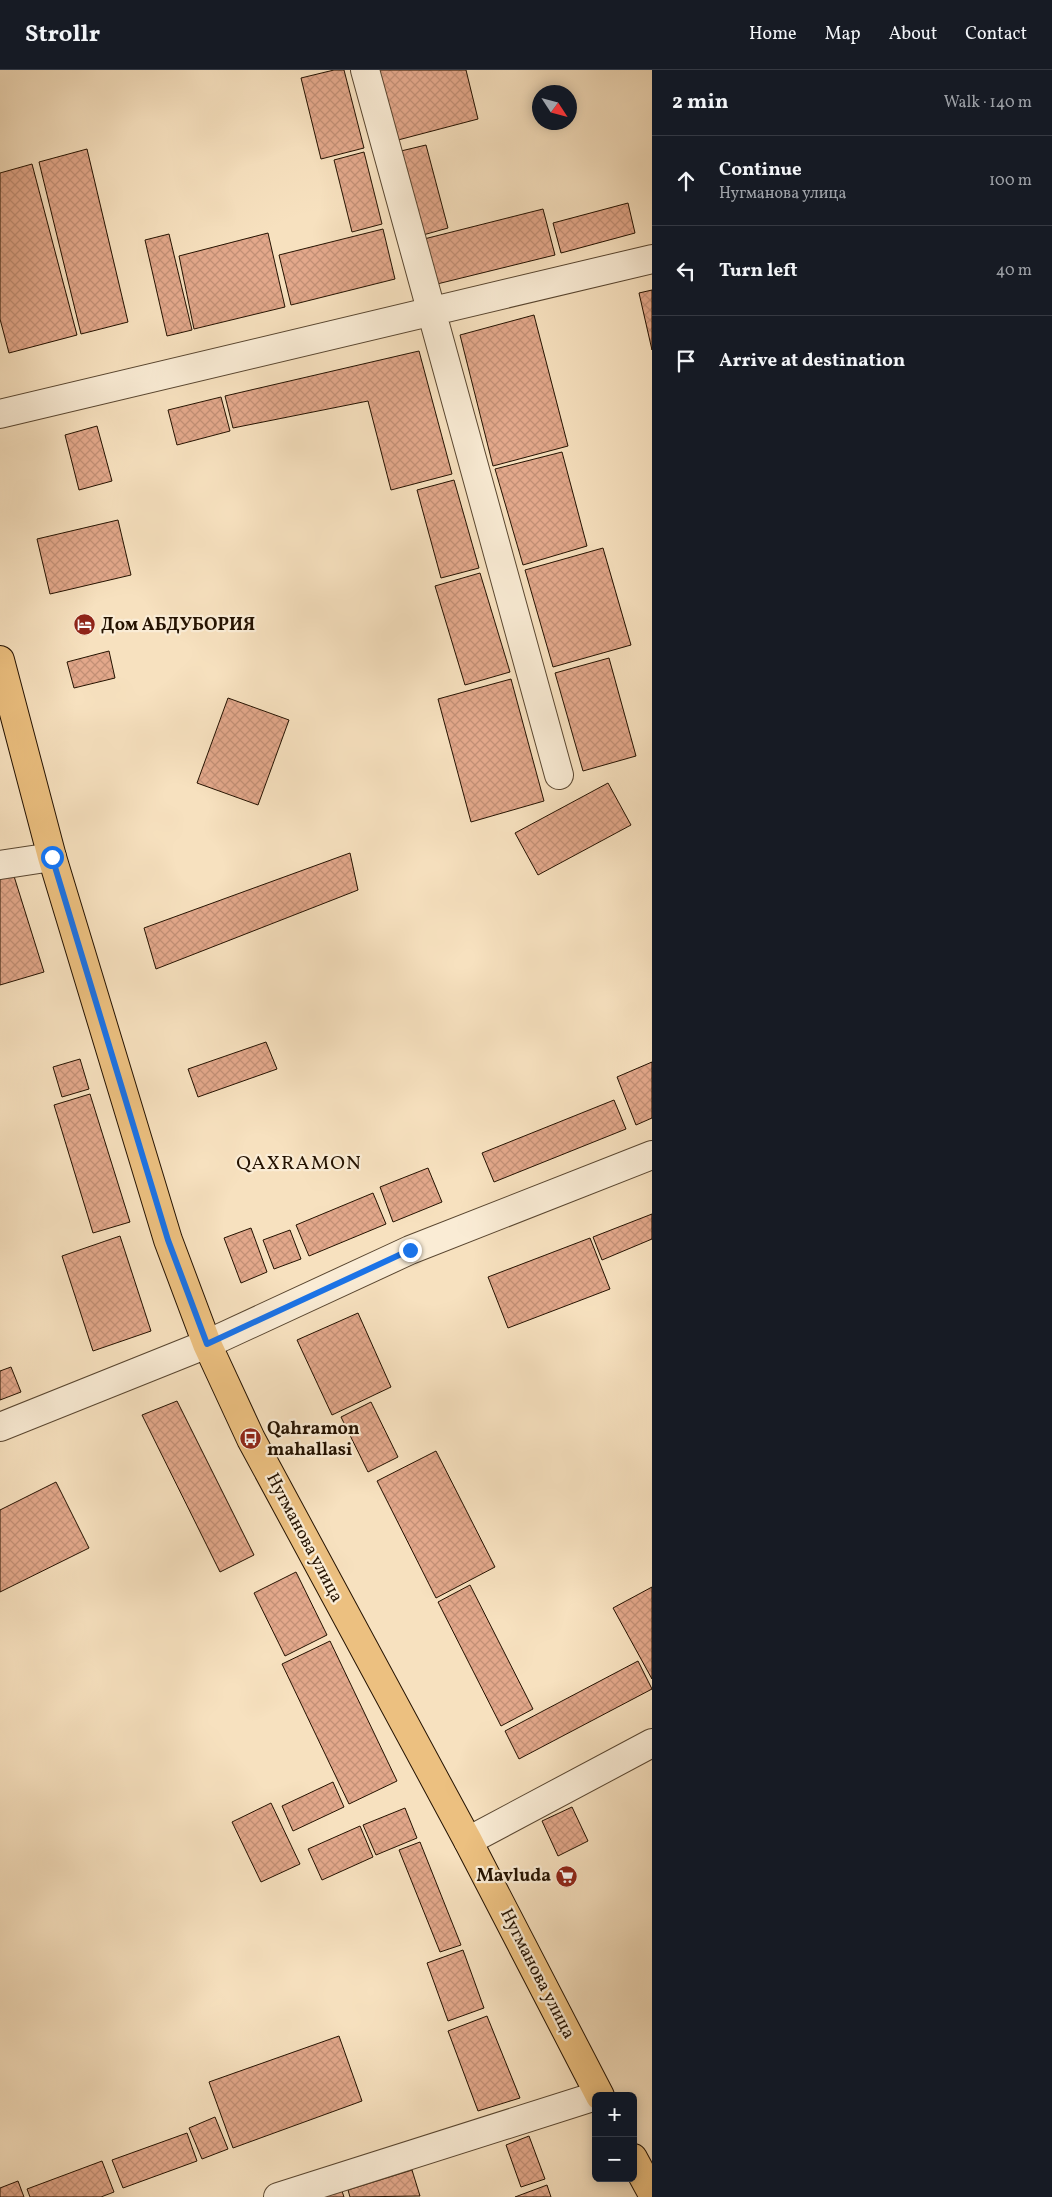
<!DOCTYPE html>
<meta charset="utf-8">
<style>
body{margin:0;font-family:Vollkorn,serif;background:#20242c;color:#f1f3f6}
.controls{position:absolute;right:15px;bottom:15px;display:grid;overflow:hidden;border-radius:8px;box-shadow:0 2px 12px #0003}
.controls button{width:45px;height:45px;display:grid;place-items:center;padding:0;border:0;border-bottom:1px solid #363941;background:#171b24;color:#f1f3f6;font:25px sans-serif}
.compass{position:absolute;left:532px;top:15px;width:45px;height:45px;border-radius:50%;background:#171b24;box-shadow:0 2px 12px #0003;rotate:126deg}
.stop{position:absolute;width:15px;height:15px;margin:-11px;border:4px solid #1a73e8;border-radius:50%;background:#fff}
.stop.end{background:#1a73e8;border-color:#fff;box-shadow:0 1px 5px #0008}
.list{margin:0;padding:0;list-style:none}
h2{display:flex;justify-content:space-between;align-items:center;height:65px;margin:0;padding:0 20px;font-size:21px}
h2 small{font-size:16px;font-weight:400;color:#9ea1a6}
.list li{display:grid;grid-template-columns:32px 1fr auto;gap:15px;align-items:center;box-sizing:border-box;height:90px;padding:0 20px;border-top:1px solid #363941}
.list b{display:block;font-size:19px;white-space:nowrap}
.list p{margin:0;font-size:16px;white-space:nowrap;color:#9ea1a6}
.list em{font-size:16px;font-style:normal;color:#9ea1a6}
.icon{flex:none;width:28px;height:28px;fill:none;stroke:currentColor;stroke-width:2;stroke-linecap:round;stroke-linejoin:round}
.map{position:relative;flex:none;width:652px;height:2127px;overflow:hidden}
header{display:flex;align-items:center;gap:30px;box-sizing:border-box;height:70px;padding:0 25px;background:#171b24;border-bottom:1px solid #363941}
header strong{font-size:24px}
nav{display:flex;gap:28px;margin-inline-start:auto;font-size:18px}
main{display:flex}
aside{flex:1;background:#171b24}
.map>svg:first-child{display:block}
.building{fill:url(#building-cross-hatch);stroke:#241200}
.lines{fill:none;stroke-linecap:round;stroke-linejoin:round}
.minor-casing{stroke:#594630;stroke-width:30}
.major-casing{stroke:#241200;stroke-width:30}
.minor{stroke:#faecd5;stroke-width:28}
.major{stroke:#ecc080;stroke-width:28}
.route{stroke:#1a73e8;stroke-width:6}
.labels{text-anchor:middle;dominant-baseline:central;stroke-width:4.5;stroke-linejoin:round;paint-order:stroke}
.poi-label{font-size:18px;font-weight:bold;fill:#241200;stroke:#faecd5;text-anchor:start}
.street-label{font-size:18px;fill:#241200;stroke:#faecd5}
.quarter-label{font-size:20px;letter-spacing:1px;fill:#241200;stroke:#faecd5}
</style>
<header>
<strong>Strollr</strong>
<nav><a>Home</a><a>Map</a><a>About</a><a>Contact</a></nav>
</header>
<main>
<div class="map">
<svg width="652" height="2127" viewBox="0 0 652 2127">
<defs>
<pattern id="building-cross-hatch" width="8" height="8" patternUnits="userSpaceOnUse" patternTransform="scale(1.25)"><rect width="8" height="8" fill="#e3a88b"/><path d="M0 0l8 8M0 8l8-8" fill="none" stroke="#c39076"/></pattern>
</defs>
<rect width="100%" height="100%" fill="#f7e1bf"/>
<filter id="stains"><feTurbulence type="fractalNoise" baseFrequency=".004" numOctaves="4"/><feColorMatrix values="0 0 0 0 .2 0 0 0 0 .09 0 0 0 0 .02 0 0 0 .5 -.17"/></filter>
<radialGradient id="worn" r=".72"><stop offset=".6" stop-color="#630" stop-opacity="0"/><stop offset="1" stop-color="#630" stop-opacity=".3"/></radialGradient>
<path class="building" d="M334 0H344L364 78 321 89 301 8Z
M379 0H466L478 49 398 70Z
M426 75 448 158 423 165 401 81Z
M87 79 128 252 81 264 39 92Z
M364 82 382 154 352 162 334 90Z
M32 94 77 265 9 283 0 249V103Z
M628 133 635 163 561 183 553 153Z
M543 139 555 185 437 214 424 169Z
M383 159 395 209 291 235 279 185Z
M268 163 285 237 194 259 179 186Z
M169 164 192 260 167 266 145 170Z
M652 220V280L639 223Z
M534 245 568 376 493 396 460 265Z
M419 281 452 404 391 420 368 331 233 358 225 326Z
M221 327 230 361 177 375 168 340Z
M97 356 112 411 79 420 65 365Z
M562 382 587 476 523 495 495 399Z
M454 410 479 498 441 508 417 420Z
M118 450 131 505 50 524 37 469Z
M603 478 631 575 553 597 525 500Z
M480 503 510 602 465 615 435 516Z
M109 581 115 608 74 618 67 592Z
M609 588 636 686 583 701 555 603Z
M511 609 544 731 471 752 438 629Z
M228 628 289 650 258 735 197 713Z
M608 713 631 755 538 805 515 763Z
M350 783 358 820 156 899 144 858Z
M13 803 44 902 0 915V806Z
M266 972 277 999 198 1027 188 999Z
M80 989 89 1019 62 1027 53 997Z
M652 992V1048L636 1055 617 1007Z
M90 1024 130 1152 93 1163 54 1035Z
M614 1030 626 1059 494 1112 482 1083Z
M428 1098 442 1132 393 1152 380 1117Z
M373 1123 386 1154 309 1186 296 1155Z
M652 1144V1169L602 1190 593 1167Z
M251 1158 267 1202 241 1213 224 1168Z
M290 1160 301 1189 274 1199 263 1170Z
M120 1166 151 1261 93 1281 62 1186Z
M590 1168 610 1219 508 1258 488 1207Z
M358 1243 391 1317 332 1345 297 1270Z
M11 1297 21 1322 0 1330V1301Z
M177 1331 254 1485 220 1502 142 1345Z
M371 1332 398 1387 368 1402 341 1347Z
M436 1381 495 1497 436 1528 377 1411Z
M56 1412 89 1478 0 1522V1440Z
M296 1502 327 1565 285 1586 254 1523Z
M470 1515 533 1639 501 1656 438 1532Z
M652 1517V1609L613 1538Z
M330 1571 397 1711 349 1734 282 1594Z
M638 1591 652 1619 519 1689 505 1661Z
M333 1712 344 1737 293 1761 282 1736Z
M271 1733 300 1794 261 1812 232 1752Z
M572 1737 588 1771 558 1786 542 1751Z
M405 1738 417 1768 376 1785 363 1755Z
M360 1756 373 1787 322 1810 308 1779Z
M420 1772 461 1875 440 1882 399 1780Z
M463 1880 484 1938 448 1951 427 1893Z
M487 1946 520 2028 478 2041 448 1961Z
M339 1966 362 2031 233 2078 209 2012Z
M215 2047 228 2079 202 2089 189 2058Z
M187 2063 197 2091 123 2118 112 2090Z
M529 2066 545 2109 521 2117 506 2075Z
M102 2091 114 2122 101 2127H30L27 2119Z
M412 2100 420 2126 350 2127 348 2120Z
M18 2111 24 2127H0V2118Z
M547 2115 551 2127H515Z
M342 2121 344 2127H323Z"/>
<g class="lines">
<defs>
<path id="minor" d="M365 0 559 705
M0 344 652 189
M0 795 52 787
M0 1357 207 1274 410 1180 652 1085
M468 1771 652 1673
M278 2127 596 2026"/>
<path id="major" d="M0 590 52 787 168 1170 207 1274 251 1369 468 1771 600 2026
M633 2088 652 2123"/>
</defs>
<use href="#minor" class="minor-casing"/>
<use href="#major" class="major-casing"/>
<use href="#minor" class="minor"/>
<use href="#major" class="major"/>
</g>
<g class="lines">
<path class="route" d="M52 787 168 1170 207 1274 410 1180"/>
</g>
<defs>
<symbol id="hotel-disc" viewBox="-11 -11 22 22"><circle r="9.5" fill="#8f2418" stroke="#faecd5"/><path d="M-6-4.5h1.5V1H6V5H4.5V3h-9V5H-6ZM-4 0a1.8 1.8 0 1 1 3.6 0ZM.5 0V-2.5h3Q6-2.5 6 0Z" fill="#fff"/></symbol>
<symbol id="bus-disc" viewBox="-11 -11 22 22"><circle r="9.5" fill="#8f2418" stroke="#faecd5"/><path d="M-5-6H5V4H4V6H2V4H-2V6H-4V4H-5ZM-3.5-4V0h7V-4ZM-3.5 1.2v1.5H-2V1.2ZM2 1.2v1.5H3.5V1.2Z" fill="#fff"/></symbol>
<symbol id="supermarket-disc" viewBox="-11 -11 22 22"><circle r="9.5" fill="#8f2418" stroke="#faecd5"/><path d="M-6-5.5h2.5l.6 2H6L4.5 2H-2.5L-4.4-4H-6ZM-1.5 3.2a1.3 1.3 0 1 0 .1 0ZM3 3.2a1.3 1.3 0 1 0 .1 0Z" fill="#fff"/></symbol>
</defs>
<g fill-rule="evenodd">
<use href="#hotel-disc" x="72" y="542" width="25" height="25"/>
<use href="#bus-disc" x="238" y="1356" width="25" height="25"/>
<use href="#supermarket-disc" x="554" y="1794" width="25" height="25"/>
</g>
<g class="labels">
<g class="poi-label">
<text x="101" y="555">Дом АБДУБОРИЯ</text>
<text x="267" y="1359">Qahramon<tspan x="267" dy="21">mahallasi</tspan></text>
<text x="551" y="1806" text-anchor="end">Mavluda</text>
</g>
<g class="street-label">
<text transform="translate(304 1468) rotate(62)">Нугманова улица</text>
<text transform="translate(537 1904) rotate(63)">Нугманова улица</text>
</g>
<g class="quarter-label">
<text x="299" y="1094">QAXRAMON</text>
</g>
</g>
<rect width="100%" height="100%" filter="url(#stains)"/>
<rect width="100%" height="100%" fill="url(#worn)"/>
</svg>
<div class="controls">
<button>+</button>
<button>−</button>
</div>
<svg class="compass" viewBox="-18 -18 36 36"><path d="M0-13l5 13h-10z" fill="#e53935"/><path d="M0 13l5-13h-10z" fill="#9ea1a6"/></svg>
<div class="stop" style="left:52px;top:787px"></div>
<div class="stop end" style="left:410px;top:1180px"></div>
</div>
<aside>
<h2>2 min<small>Walk · 140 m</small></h2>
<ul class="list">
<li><svg class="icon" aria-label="ahead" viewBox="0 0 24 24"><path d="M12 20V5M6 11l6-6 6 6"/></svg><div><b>Continue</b><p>Нугманова улица</p></div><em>100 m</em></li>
<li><svg class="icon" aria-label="left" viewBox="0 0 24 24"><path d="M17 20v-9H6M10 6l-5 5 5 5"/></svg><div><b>Turn left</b></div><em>40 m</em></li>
<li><svg class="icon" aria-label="arrive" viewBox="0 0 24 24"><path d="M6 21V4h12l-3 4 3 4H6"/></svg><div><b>Arrive at destination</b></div></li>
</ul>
</aside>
</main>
